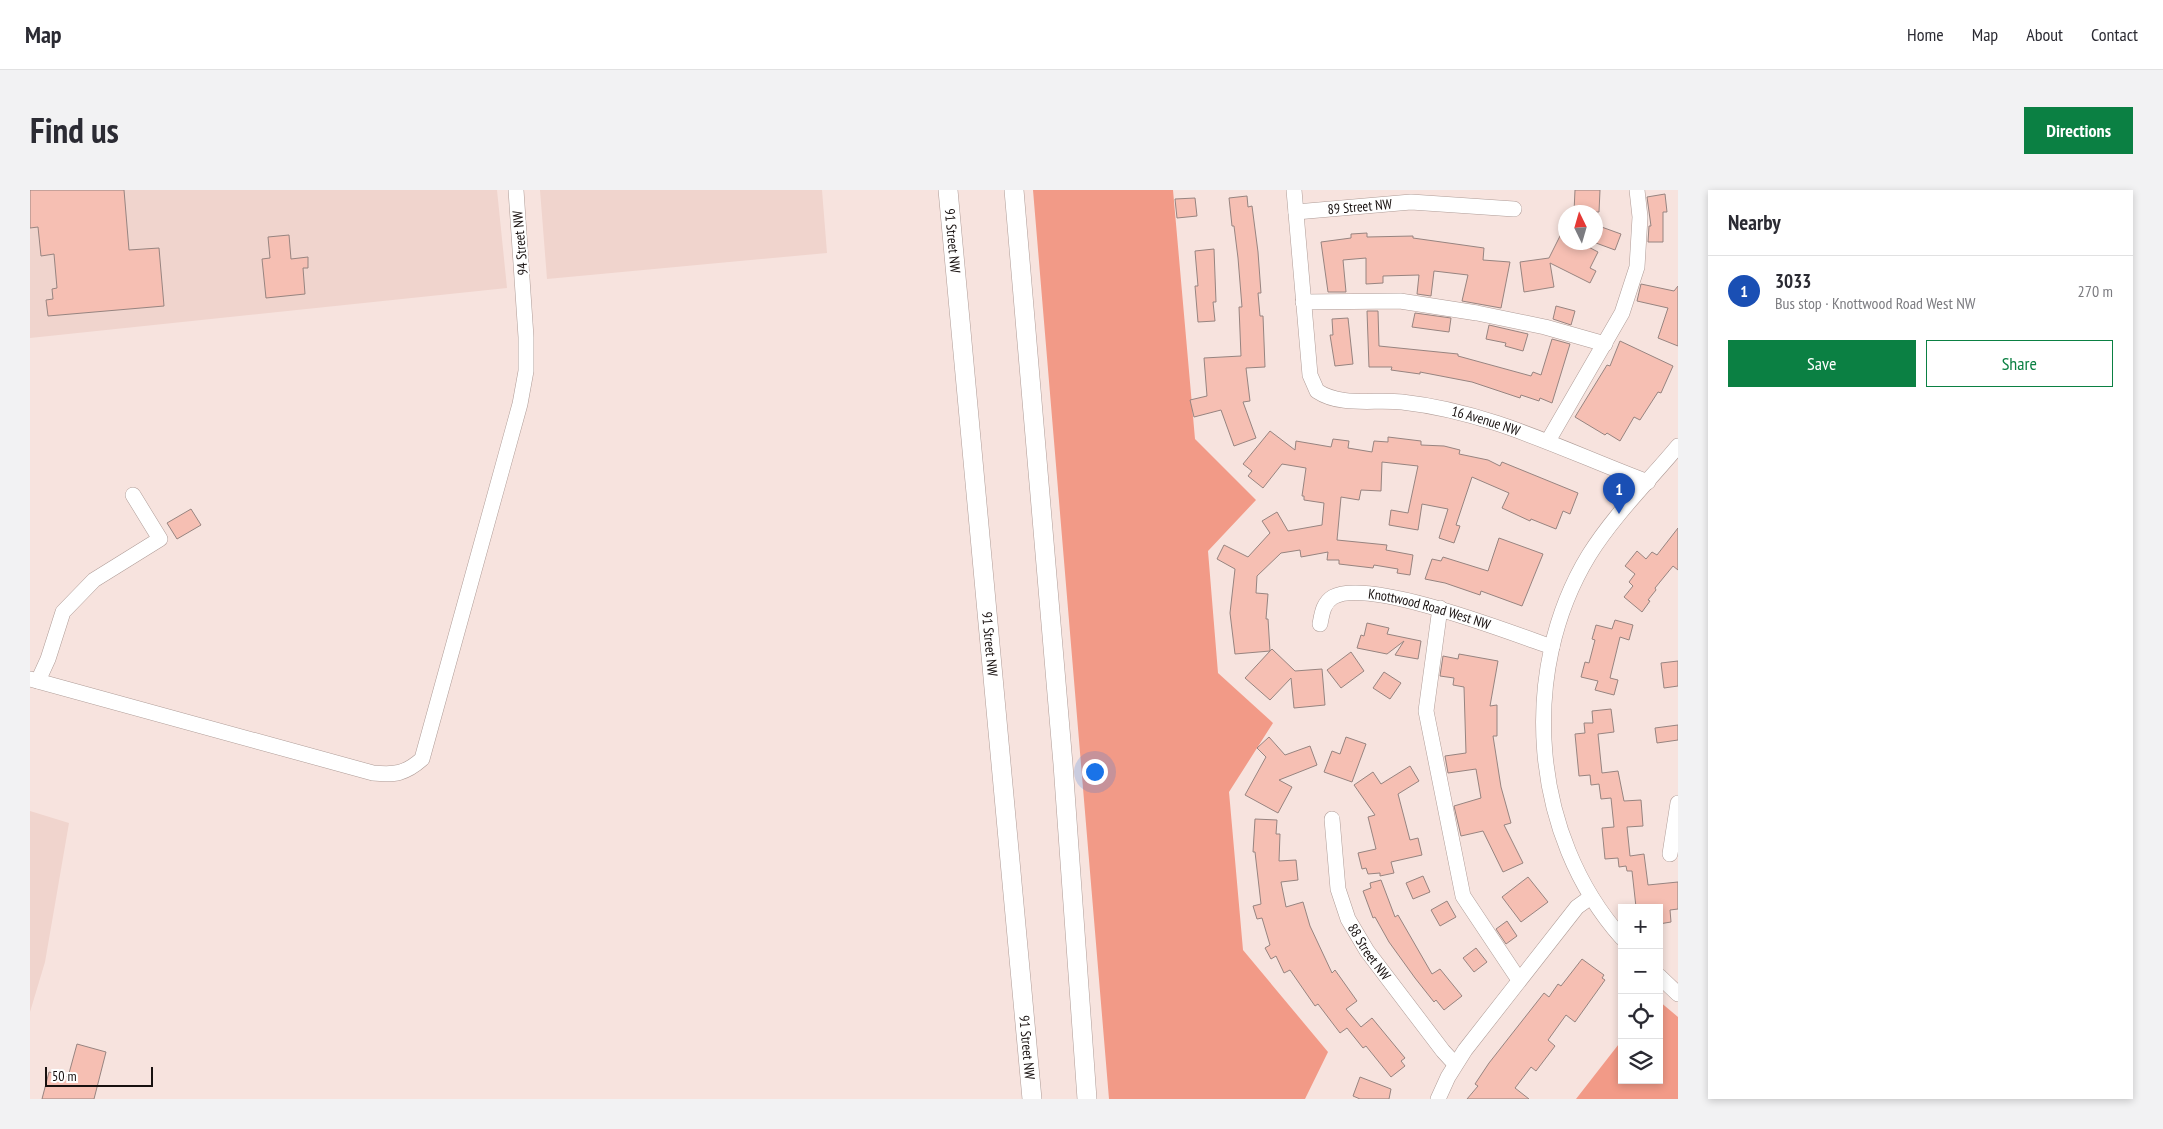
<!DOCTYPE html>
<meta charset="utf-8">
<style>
body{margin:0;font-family:"PT Sans Narrow",sans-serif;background:#f2f2f3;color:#2b2b33}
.controls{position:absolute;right:15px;bottom:15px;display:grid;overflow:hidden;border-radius:0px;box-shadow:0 2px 8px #0003}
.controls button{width:45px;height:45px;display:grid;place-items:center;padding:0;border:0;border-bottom:1px solid #e1e1e2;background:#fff;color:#2b2b33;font:25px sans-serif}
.compass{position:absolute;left:1528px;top:15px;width:45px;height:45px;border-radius:50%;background:#fff;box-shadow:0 2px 8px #0003;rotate:355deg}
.scale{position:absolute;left:15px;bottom:12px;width:108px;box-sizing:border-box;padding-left:5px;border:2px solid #181110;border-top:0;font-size:14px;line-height:18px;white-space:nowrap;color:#181110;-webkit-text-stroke:4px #fff;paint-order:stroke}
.you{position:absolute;left:1064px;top:581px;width:18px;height:18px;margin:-12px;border:4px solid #fff;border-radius:50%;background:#1a73e8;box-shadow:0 0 0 8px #1a73e833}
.badge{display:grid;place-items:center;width:32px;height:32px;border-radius:50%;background:#0b8043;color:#fff;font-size:16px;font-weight:700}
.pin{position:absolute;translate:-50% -41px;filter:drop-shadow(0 1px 2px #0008)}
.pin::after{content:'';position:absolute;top:26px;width:18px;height:15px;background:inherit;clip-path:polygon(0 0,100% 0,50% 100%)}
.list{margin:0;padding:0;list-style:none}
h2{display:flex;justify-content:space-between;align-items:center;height:65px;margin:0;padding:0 20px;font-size:21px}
h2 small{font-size:16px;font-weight:400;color:#7c7c81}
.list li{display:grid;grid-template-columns:32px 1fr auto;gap:15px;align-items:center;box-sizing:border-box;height:70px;padding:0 20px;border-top:1px solid #e1e1e2}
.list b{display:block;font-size:19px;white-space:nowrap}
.list p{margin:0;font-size:16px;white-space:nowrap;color:#7c7c81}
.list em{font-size:16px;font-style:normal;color:#7c7c81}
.actions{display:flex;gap:10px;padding:15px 20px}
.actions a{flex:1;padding:11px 0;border:1px solid #0b8043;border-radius:0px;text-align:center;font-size:18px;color:#0b8043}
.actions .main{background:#0b8043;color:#fff}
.icon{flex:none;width:28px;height:28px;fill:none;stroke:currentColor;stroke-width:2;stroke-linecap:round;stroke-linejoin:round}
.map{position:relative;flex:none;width:1648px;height:909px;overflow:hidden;border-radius:0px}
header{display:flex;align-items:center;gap:30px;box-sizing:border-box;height:70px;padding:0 25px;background:#fff;border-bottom:1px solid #e1e1e2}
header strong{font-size:24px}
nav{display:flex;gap:28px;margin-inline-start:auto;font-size:18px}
.intro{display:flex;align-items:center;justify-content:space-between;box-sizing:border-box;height:120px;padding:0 30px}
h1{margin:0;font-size:35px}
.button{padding:12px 22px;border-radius:0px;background:#0b8043;color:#fff;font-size:18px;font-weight:700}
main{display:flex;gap:30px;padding:0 30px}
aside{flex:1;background:#fff;border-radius:0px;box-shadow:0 2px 8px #0003}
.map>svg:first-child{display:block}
.built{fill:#f0d4cd}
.green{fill:#f29a87}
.building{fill:#f6bfb3;stroke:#978480}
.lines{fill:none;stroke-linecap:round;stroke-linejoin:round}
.minor-casing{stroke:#af9c97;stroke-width:16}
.major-casing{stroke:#af9c97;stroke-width:20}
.minor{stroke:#fff;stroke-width:15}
.major{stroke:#fff;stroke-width:19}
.labels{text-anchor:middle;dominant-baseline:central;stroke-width:4;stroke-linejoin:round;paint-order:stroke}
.street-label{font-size:14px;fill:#181110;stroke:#fff}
</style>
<header>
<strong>Map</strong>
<nav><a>Home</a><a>Map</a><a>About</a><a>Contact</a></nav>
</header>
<div class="intro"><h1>Find us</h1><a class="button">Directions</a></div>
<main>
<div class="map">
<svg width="1648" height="909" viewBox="0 0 1648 909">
<rect width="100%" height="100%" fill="#f7e3de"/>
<path class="built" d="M0 0H467L477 98 0 148Z
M510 0H792L797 63 517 89Z
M0 621 39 633 15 772 0 822Z"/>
<path class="green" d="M1003 0H1143L1165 249 1226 310 1178 361 1188 483 1243 533 1199 602 1213 760 1298 862 1275 909H1079Z
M1629 811 1648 827V909H1546L1592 850V890H1629Z"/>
<path class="building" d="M0 0H94L99 60 129 58 134 116 18 126 16 110 23 109 22 99 27 98 24 64 11 66 8 37 0 38Z
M1545 0H1570L1569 22H1544Z
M1635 4 1637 22H1633V52H1618L1619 36H1621L1617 7Z
M1217 6 1218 17 1222 16 1228 62 1231 103H1228L1230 126H1233L1235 177 1216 178 1220 211 1213 212 1226 248 1204 256 1191 220 1164 227 1160 210 1177 206 1174 168 1211 166 1209 117H1212L1208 68 1204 36H1202L1199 8Z
M1165 8 1167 26 1147 28 1145 9Z
M1536 34V52H1549L1568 62 1560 78 1566 81 1560 93 1520 73 1524 97 1494 102 1490 72 1519 68Z
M1566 35 1591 44 1585 60 1566 53Z
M1337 43V47L1383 46V48L1454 58 1453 70 1480 72 1471 118 1432 111 1438 85 1404 81 1401 106 1387 104 1389 85 1353 86V93L1336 94V68L1313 70 1316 102H1298L1291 52 1321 48V44Z
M259 45 261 69 278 67V78H273L275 104 236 108 232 69 240 68 238 47Z
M1184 59 1186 112H1183L1185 131 1168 132 1165 96H1168L1165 61Z
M1611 94 1644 101 1648 96V156L1628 148 1638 118 1607 111Z
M1526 116 1545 121 1541 135 1523 129Z
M1337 121H1348L1349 156 1428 164V166L1501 186 1503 182 1511 185 1522 149 1540 154 1522 213 1510 208 1509 211 1491 205 1490 208 1442 192 1390 182V184L1361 180 1362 177H1339Z
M1385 123 1421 128 1419 142 1382 137Z
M1318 128 1323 174 1305 176 1300 145H1303L1302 129Z
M1459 135 1498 144 1493 161 1475 156 1476 153 1456 149Z
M1590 151 1643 176 1631 203 1628 202 1610 230 1604 227 1590 251 1577 243 1575 245 1545 227 1577 175 1580 176Z
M1240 241 1265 260 1266 251 1301 257 1303 249 1319 251 1318 258 1342 262 1344 251 1358 252V247L1391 251V255L1414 256 1430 260 1429 264 1458 270 1470 276 1472 272 1548 303 1540 324 1533 321 1526 339 1501 329 1500 331 1472 318 1479 303 1442 287 1426 335 1430 336 1424 353 1409 348 1418 319 1392 314 1388 340 1359 335 1361 320 1378 323 1388 276 1352 272 1351 301 1331 300 1329 310 1311 307 1307 350 1357 355 1356 360 1383 365 1380 385 1367 383 1368 379 1344 375 1343 378 1309 374V370H1297L1298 362 1271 367 1270 360 1251 363 1227 386 1226 403 1238 404 1236 429H1238L1240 461 1242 459 1265 481 1292 479 1295 515 1264 518 1261 488 1240 510 1215 488 1240 461 1205 464 1200 423 1205 379 1187 369 1194 355 1218 367 1240 343 1232 331 1247 322 1258 341 1292 335 1294 313 1274 310V306H1272L1276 278 1252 274 1233 298 1218 286 1222 281 1213 274Z
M161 319 171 335 147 349 137 333Z
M1648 338V380L1643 376 1625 398 1626 400 1618 410 1620 411 1612 422 1594 407 1603 396 1599 392 1605 384 1595 376 1607 361 1616 369 1622 362 1627 365Z
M1469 348 1513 364 1492 416 1451 401 1450 405 1415 393 1395 389 1402 369 1411 371 1413 367 1458 381Z
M1585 430 1603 435 1599 450 1590 447 1580 488 1588 490 1584 505 1565 500 1568 491 1551 487 1555 472 1559 473 1565 450 1562 449 1566 435 1582 439Z
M1337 433 1359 438 1357 444 1391 451 1388 469 1365 465 1374 451 1357 464 1327 458 1331 445 1334 446Z
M1321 462 1334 481 1311 498 1297 480Z
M1429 464 1468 471 1460 516 1467 515V546H1463L1471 597 1481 633 1474 635 1493 673 1473 682 1453 641 1431 646 1424 616 1451 608 1446 579 1418 583 1415 566 1436 563 1434 497 1423 495 1424 488 1410 486 1413 466 1428 469Z
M1648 471V496L1634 498 1631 473Z
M1354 482 1371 493 1360 509 1343 498Z
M1581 519 1584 542 1568 544 1572 583 1588 581 1594 611 1611 610 1613 636 1597 637 1600 666 1614 664 1618 695 1648 692V719L1640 720 1641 732 1629 734V718L1606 717 1602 681H1597L1596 676 1589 677 1588 668 1575 669 1572 638 1584 637 1581 608 1571 609 1569 594 1561 595 1560 585 1549 586 1545 544 1555 543 1554 533H1563L1562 521Z
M1648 535V550L1627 553 1625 538Z
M1239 547 1255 565 1280 556 1287 575 1249 590 1262 597 1248 623 1215 605 1236 567 1227 558Z
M1316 547 1336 554 1322 592 1294 582 1302 561 1310 564Z
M1380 576 1389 591 1368 604 1380 650 1388 648 1392 665 1361 672 1364 683 1350 686V683L1338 684 1336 678 1332 679 1328 663 1346 659 1338 627 1345 625 1324 595 1343 582 1351 594Z
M1225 629 1247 630 1246 644H1250L1249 671 1266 670 1268 690 1251 692 1256 717 1273 712 1280 736 1302 783 1305 780 1327 811 1316 819 1331 837 1342 828 1375 868 1371 871 1375 876 1361 887 1336 856 1333 858 1317 838 1310 843 1288 814 1285 816 1260 780 1254 783 1246 766 1241 769 1235 758 1240 755 1232 728 1227 729 1223 716 1231 714 1225 662H1223Z
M1393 686 1400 702 1383 709 1376 693Z
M1498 687 1518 712 1491 732 1472 707Z
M1351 690 1365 727 1368 725 1402 784 1410 779 1432 806 1414 820 1406 810 1404 812 1385 788 1359 752 1345 727 1343 728 1333 701 1341 698 1340 693Z
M1417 711 1426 727 1410 736 1401 720Z
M1477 731 1487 746 1476 754 1466 739Z
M1446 758 1457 772 1444 782 1433 768Z
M1552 769 1574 785 1572 788 1575 790 1545 832 1536 825 1518 850 1525 856 1506 881 1501 877 1485 898 1499 909H1437L1448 896 1445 894 1459 873 1514 803 1519 807 1528 794 1531 796Z
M47 854 76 862 64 909H12L19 882 38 887Z
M1330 887 1361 899 1359 909H1330L1323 906Z"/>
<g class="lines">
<defs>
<g id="minor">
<path id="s1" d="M1264 0 1280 185 1287 201C1311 217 1344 209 1372 212 1462 222 1535 261 1618 292"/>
<path id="s2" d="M1266 22 1381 12 1484 19"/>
<path d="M1273 112 1370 111 1447 123 1515 137 1575 154"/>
<path d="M1518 251 1592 123 1607 77 1610 27 1607 0"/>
<path d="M1410 418 1396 521 1433 706 1489 790"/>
<path id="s3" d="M1290 434C1292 424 1293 413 1303 407 1338 387 1482 443 1522 457"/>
<path d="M0 489 343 583C365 585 375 584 392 569L490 214 496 181V147L486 0"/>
<path d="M8 491 18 469 33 422 64 390 130 349 103 305"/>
<path id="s4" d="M1302 629 1308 699 1318 729 1337 761 1413 861 1425 874"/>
<path d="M1640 664 1648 613"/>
<path d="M1592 748C1501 646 1488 481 1559 365 1584 325 1618 292 1648 256"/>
<path d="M1629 786 1648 804"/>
<path d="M1408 909 1418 887 1435 860 1547 717 1561 707"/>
</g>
<g id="major">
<path id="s5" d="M918 0 1002 909"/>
<path d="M984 0 1033 574 1057 909"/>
</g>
</defs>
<use href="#minor" class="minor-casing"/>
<use href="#major" class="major-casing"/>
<use href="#minor" class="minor"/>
<use href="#major" class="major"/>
</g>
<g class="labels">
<g class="street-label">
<text stroke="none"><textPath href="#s2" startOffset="64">89 Street NW</textPath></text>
<text stroke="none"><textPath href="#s5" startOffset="51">91 Street NW</textPath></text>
<text transform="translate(490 53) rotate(-95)">94 Street NW</text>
<text stroke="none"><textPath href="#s1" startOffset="376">16 Avenue NW</textPath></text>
<text stroke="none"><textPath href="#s3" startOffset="130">Knottwood Road West NW</textPath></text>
<text stroke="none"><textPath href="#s5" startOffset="456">91 Street NW</textPath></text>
<text stroke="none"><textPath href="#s4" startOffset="141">88 Street NW</textPath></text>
<text stroke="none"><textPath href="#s5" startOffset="861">91 Street NW</textPath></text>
</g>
</g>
</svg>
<div class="controls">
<button>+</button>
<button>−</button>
<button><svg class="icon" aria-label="locate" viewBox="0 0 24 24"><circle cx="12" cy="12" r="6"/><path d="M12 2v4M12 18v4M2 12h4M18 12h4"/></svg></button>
<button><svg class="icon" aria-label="layers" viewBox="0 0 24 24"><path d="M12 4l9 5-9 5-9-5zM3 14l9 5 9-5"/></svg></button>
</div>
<svg class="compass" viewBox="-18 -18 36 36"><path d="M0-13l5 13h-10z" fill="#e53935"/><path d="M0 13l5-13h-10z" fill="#7c7c81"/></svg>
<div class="scale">50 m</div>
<div class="you"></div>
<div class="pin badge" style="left:1589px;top:324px;background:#1a4fb4">1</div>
</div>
<aside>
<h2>Nearby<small></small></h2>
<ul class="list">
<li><span class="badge" style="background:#1a4fb4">1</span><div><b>3033</b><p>Bus stop · Knottwood Road West NW</p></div><em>270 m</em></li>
</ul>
<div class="actions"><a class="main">Save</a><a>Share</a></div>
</aside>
</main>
